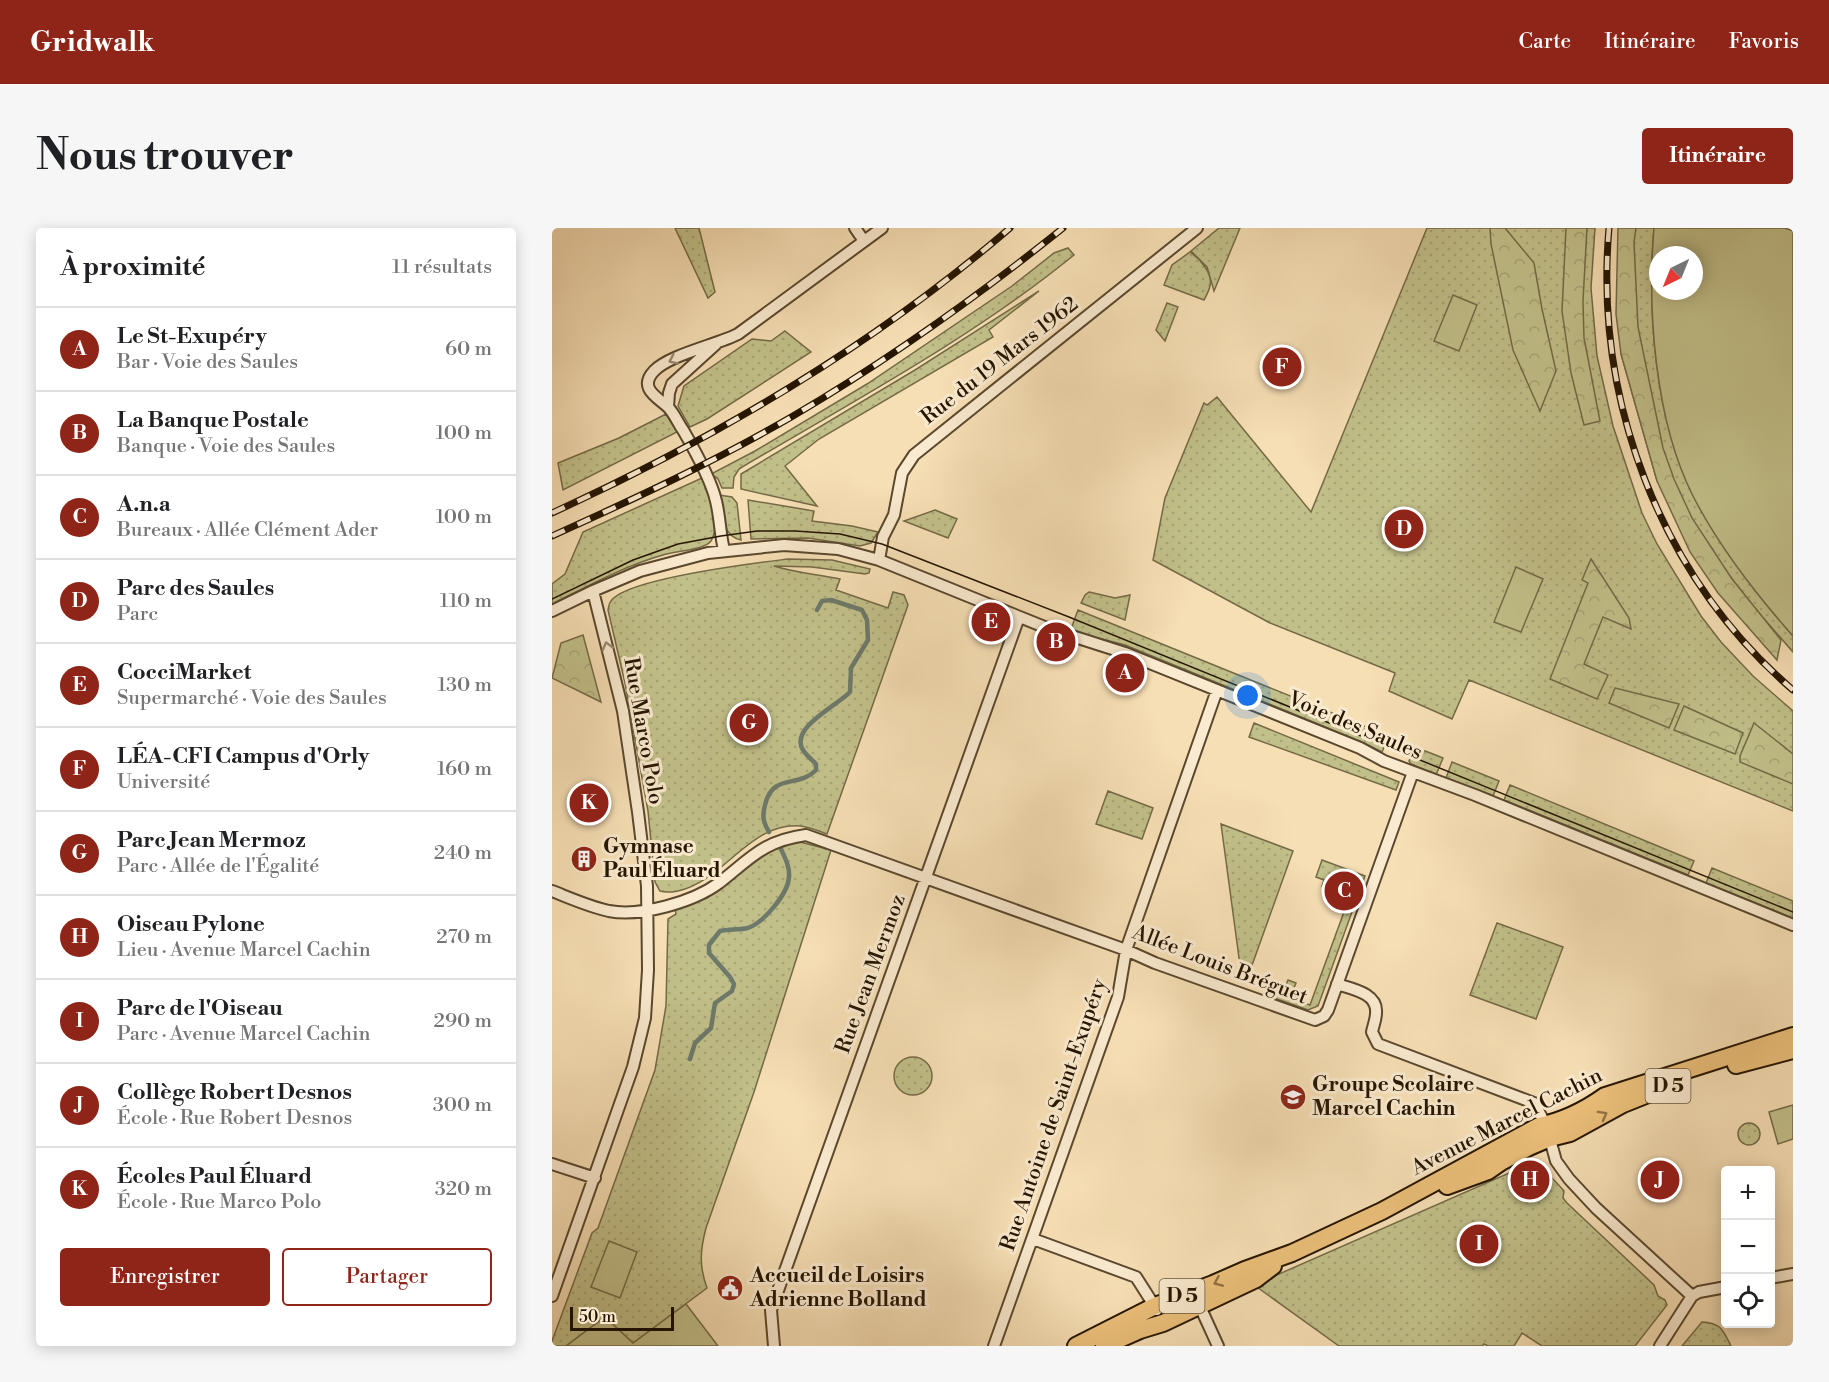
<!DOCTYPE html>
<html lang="fr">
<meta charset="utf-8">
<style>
body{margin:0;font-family:"Libre Bodoni",serif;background:#f6f6f6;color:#202124}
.controls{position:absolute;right:18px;bottom:18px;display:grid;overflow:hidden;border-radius:6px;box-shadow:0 3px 15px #0003}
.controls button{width:54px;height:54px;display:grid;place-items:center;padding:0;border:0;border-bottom:2px solid #e0e0e0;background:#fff;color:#202124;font:30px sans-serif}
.compass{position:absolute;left:1097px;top:18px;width:54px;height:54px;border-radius:50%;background:#fff;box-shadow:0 3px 15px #0003;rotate:223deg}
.scale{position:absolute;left:18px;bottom:15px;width:104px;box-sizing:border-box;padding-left:6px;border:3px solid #251501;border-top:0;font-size:16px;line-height:21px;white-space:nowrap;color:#251501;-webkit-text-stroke:4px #faeacf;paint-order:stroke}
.you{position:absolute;left:696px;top:468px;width:21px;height:21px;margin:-15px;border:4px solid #fff;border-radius:50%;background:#1a73e8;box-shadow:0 0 0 9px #1a73e833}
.badge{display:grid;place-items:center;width:39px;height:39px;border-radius:50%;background:#8f2418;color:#fff;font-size:20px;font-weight:700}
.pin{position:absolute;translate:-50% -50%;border:3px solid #fff;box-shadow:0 2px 6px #0006}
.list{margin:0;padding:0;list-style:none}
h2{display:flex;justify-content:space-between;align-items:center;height:78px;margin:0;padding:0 24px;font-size:26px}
h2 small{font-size:20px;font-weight:400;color:#757577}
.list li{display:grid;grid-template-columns:39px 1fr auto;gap:18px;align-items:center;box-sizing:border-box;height:84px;padding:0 24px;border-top:2px solid #e0e0e0}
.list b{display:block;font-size:22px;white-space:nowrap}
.list p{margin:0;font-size:20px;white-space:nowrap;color:#757577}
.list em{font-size:20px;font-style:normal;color:#757577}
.actions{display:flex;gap:12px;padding:18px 24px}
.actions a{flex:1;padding:14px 0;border:2px solid #8f2418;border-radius:6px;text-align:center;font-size:21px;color:#8f2418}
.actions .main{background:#8f2418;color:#fff}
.icon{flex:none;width:33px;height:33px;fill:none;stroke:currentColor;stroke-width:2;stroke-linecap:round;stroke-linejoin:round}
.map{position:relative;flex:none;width:1241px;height:1118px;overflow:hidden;border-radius:6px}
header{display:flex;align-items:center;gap:36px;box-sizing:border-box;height:84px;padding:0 30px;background:#8f2418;color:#fff}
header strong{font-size:28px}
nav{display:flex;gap:33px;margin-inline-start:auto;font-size:21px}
.intro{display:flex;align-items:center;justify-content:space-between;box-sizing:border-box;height:144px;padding:0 36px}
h1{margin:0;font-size:42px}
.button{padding:15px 27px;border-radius:6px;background:#8f2418;color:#fff;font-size:21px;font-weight:700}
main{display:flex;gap:36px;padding:0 36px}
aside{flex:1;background:#fff;border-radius:6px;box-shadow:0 3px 15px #0003}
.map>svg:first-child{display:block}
.green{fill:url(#green-dots);stroke:#746a46;stroke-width:1.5}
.forest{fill:url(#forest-crowns);stroke:#746a46;stroke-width:1.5}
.pitch{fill:#c2c08a;stroke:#746a46;stroke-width:1.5;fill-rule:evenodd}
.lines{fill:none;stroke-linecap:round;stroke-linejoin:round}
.stream{stroke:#6d796a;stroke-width:4.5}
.minor-casing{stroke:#5a482e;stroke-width:14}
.primary-casing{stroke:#251501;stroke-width:20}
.minor{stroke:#faeacf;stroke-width:10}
.primary{stroke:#ecc07a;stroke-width:16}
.tram{stroke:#251501;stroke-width:1.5}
.rail-casing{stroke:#251501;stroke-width:7}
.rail{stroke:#faeacf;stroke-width:4.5;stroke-dasharray:14;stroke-linecap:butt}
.oneway{stroke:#9a8a72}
.oneway2{stroke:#927344}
.labels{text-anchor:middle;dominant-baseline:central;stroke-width:6;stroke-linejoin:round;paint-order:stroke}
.shield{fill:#faeacf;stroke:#65553f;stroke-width:1.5}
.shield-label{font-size:20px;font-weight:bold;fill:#251501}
.street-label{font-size:21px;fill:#251501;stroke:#faeacf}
.poi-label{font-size:21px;font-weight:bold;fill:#251501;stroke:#faeacf;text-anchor:start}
</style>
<header>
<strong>Gridwalk</strong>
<nav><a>Carte</a><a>Itinéraire</a><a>Favoris</a></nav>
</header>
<div class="intro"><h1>Nous trouver</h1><a class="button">Itinéraire</a></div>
<main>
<aside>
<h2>À proximité<small>11 résultats</small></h2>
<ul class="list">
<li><span class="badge">A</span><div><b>Le St-Exupéry</b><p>Bar · Voie des Saules</p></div><em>60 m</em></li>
<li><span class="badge">B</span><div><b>La Banque Postale</b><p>Banque · Voie des Saules</p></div><em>100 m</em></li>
<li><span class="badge">C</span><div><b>A.n.a</b><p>Bureaux · Allée Clément Ader</p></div><em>100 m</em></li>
<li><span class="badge">D</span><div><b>Parc des Saules</b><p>Parc</p></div><em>110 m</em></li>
<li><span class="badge">E</span><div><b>CocciMarket</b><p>Supermarché · Voie des Saules</p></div><em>130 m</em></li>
<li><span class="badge">F</span><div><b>LÉA-CFI Campus d'Orly</b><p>Université</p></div><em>160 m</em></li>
<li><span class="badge">G</span><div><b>Parc Jean Mermoz</b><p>Parc · Allée de l'Égalité</p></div><em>240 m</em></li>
<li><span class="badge">H</span><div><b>Oiseau Pylone</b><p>Lieu · Avenue Marcel Cachin</p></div><em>270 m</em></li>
<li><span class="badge">I</span><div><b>Parc de l'Oiseau</b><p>Parc · Avenue Marcel Cachin</p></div><em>290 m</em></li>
<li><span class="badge">J</span><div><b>Collège Robert Desnos</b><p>École · Rue Robert Desnos</p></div><em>300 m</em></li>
<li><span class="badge">K</span><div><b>Écoles Paul Éluard</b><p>École · Rue Marco Polo</p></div><em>320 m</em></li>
</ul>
<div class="actions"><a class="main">Enregistrer</a><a>Partager</a></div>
</aside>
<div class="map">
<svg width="1241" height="1118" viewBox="0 0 1241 1118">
<defs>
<pattern id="green-dots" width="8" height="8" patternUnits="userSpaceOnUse" patternTransform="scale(1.5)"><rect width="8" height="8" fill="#c2c08a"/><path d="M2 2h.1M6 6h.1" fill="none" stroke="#a7a475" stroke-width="1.8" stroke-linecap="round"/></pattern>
<pattern id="forest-crowns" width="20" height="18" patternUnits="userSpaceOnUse" patternTransform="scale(1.5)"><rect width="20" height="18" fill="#c2c08a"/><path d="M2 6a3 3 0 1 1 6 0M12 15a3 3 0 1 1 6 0" fill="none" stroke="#a7a475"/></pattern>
</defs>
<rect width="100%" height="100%" fill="#f7dfb5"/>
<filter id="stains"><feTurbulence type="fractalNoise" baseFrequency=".00333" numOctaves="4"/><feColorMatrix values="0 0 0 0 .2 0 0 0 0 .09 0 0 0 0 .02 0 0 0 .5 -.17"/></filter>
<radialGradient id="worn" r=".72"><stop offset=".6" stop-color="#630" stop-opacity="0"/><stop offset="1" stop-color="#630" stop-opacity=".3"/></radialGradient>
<path class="green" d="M123 0H147L163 64 156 70Z
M667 0H688L662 63 655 39 639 23Z
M875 0H1043L1039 60 1045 128 1061 198 1090 285 1105 316 1149 388 1169 414 1201 448 1241 483V583L917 452 900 491 837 463 843 445 718 395 601 332 613 270 652 175 655 177 665 169 759 284Z
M1074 0H1102C1095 84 1103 191 1141 267 1167 319 1203 365 1241 408V424L1201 378 1105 253 1069 126Z
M516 20 522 27C419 111 301 173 187 241L182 249 181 260H170L166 251 159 246 203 223 315 156 460 58 502 25Z
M638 24C647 30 661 45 658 58 657 63 654 68 652 72L612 57 620 37Z
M487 63 437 102 441 109 267 211 233 238 265 278 189 261V246L363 142Z
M615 75 626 79 613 113 604 102Z
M233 103 259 124 155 191 138 199 126 178 132 158 200 111 219 113Z
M114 186 125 204 11 262 6 235 67 210Z
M150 250C157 265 169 297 159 313 153 322 122 323 111 327 72 338 36 358 0 376V356L13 346 31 304Z
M167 267 180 269 185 275 189 312C169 308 170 284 167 267Z
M196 272 262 283 260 293 300 298 326 304 319 315 308 318 256 310 199 311Z
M383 282 405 291 396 310 352 293Z
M236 331 280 332 318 341 317 345 313 346 260 339 222 338C244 345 265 346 288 351L284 362 336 380 341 364 352 367 356 377 275 606C267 603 257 599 248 598 198 594 172 653 126 663 120 664 115 665 108 663L103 654 96 583 73 455 56 382C57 378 57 375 59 373 75 350 205 335 236 331Z
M537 364 563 370 578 367 573 392 529 375 533 367Z
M526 382 837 508 830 524 810 514 573 417 526 405 519 401Z
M702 495 847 554 844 562 697 509Z
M863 519 891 530 884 547 859 536 857 533Z
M900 534 947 553 941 568 894 550Z
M958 557 1142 633 1136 647 952 572Z
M556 563 601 580 590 611 544 596Z
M669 596 741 623 694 754 690 752Z
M248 614 279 622 202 864 154 1000C148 1023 147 1038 155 1060L81 1115 53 1089 14 1118H0V1113L40 1005 46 1000 103 842 114 778 116 691 124 686 123 681 155 670 211 627 231 617Z
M770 632 813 648 766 778 756 782 722 770 725 765 730 767 736 752 744 755 738 770 758 777 804 651 784 644 778 661 770 658 772 652 764 649Z
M1160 640 1241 673V690L1154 655Z
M945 695 1011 719 984 791 918 767Z
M342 848a19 19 0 1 1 38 0a19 19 0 1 1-38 0Z
M1186 906a11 11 0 1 1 22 0a11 11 0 1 1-22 0Z
M973 938C991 939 1001 950 1012 963L1011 970 1015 975 1102 1057 1106 1068 1113 1072 1115 1077 1083 1118H990L970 1105 962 1118H936L932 1116 930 1118H787L702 1057Z
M1150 1094C1169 1095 1171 1102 1179 1118H1130Z"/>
<path class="forest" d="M938 0H953L982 35 990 81 1004 143 988 183 961 122 939 16Z
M1014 0H1035L1031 73 1032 110 1048 193 1032 197 1019 145 1010 83Z
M1066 0H1084L1082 14 1086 99 1111 220 1122 251 1140 290 1180 351 1229 412 1225 432 1166 365 1138 324 1105 253 1069 126 1064 86Z
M1039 331 1077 390 1079 401 1051 389 1032 436 1056 447 1045 471 998 451 1036 355 1030 352Z
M31 407 49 474 0 450 9 415Z
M1063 460 1127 476 1117 500 1057 475Z
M1132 478 1191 505 1183 526 1122 502Z
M1202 495 1241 526V556L1188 534V528Z"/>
<path class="pitch" d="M1102 0H1233L1241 3V408C1203 365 1167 319 1141 268 1103 193 1095 82 1102 0ZM1106 27H1142V63H1106Z
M901 67 925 77 907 123 882 113Z
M964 339 991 351 969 404 942 394Z
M1241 877V911L1226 916 1217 884Z
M57 1013 85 1024 68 1070 39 1059Z
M134 1076 166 1118H14L53 1089 81 1115Z"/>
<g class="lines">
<path class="stream" d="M217 604C211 594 210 588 213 577 221 544 246 561 264 542V536C260 532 254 527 251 522 237 500 286 477 298 464L299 440 316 412 315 392 310 382 279 372 270 373 265 382
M138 831 143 815 159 800 163 775 180 763 182 756 178 749 157 725V717L168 703C177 701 187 702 196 700 212 694 236 666 237 649 238 639 233 630 229 621"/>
<defs>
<path id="minor" d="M303 0 312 13
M116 179 117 165 120 156 164 116
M172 322C168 306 168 289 164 273 159 251 142 221 131 202 126 195 122 185 116 179 105 169 86 160 102 143 117 127 164 117 186 106L330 0
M327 332 331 309 342 287 350 245 362 227 645 0
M0 383 41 363 88 343 156 325 232 317 286 321 327 332 495 400 573 425 808 520 832 533 923 567 1241 697
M0 663C18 670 38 679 57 683 89 689 141 674 167 655 199 630 211 613 254 607L574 722 603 735 763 792 772 788 776 782 861 544
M785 756C800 761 826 765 824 785 824 792 821 798 820 804L826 816 982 875 994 897 1004 933 1017 951 1044 980 1140 1068
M0 936 43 950
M481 1011 584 1049 605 1082
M1218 1050 1241 1046
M0 1068 81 839 93 790 96 742 95 658 86 584 71 483 41 363
M645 1072 666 1118
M222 1118 219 1082 467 389
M442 1118 566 769 574 722 665 462
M1108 1118 1140 1068 1147 1064 1174 1059"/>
<path id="primary" d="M1184 837 1241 822
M895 958 936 943 949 934 977 919 998 910 1018 905 1071 876 1111 860
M524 1118 603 1078 661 1056 693 1042 740 1025 830 983 987 898C1012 893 1032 883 1053 868L1241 808
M552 1118 588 1102 611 1095 704 1051 721 1038"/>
</defs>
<use href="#minor" class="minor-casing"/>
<use href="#primary" class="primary-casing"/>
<use href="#minor" class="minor"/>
<use href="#primary" class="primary"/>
<path class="tram" d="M0 371 81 332 126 316 169 308 205 303H243L288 306 330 316 517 389 1241 684"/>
<defs>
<path id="rail" d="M1057 0C1042 173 1108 348 1241 462
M0 285C164 210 321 118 458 0
M0 308C82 271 164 233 241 188 336 132 425 69 511 0"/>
</defs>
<use href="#rail" class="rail-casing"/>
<use href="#rail" class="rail"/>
</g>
<defs><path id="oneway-chevron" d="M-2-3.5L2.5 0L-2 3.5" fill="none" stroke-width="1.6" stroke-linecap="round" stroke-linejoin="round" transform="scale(1.5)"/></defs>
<g class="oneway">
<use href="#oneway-chevron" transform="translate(121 132) rotate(155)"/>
<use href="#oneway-chevron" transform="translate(55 418) rotate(-105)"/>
</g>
<g class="oneway2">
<use href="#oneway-chevron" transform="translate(1051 887) rotate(-29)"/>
<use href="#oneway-chevron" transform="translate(666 1054) rotate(157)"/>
</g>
<defs>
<symbol id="building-disc" viewBox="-11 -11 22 22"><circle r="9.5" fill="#8f2418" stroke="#faeacf"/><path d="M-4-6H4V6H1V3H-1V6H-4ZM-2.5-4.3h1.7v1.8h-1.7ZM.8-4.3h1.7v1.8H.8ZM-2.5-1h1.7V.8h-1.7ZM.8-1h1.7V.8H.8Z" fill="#fff"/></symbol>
<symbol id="school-disc" viewBox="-11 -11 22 22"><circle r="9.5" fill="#8f2418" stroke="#faeacf"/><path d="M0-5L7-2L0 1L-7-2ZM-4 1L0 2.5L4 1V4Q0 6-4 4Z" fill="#fff"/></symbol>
<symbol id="civic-disc" viewBox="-11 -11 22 22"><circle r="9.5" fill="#8f2418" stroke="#faeacf"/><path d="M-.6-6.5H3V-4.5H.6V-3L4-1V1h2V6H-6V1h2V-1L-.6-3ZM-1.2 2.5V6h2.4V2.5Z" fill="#fff"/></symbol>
</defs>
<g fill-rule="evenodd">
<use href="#building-disc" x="17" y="616" width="30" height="30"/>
<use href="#school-disc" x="726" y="854" width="30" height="30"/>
<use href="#civic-disc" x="163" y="1045" width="30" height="30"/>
</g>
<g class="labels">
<g class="shield">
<rect x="1093.5" y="841" width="45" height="34" rx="4.5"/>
<rect x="607.5" y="1051" width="45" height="34" rx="4.5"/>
</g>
<g class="shield-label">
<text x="1116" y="858">D 5</text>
<text x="630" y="1068">D 5</text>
</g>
<g class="street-label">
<text transform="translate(448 133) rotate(-38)">Rue du 19 Mars 1962</text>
<text transform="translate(803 498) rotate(23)">Voie des Saules</text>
<text transform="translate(91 503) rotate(80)">Rue Marco Polo</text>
<text transform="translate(668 737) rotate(21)">Allée Louis Bréguet</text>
<text transform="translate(319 746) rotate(-70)">Rue Jean Mermoz</text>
<text transform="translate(502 887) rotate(-71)">Rue Antoine de Saint-Exupéry</text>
<text transform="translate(955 894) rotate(-27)">Avenue Marcel Cachin</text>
</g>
<g class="poi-label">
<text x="51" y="619">Gymnase<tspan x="51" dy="24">Paul Éluard</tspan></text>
<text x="760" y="857">Groupe Scolaire<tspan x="760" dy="24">Marcel Cachin</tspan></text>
<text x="198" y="1048">Accueil de Loisirs<tspan x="198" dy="24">Adrienne Bolland</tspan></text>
</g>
</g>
<rect width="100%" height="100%" filter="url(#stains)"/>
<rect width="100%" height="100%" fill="url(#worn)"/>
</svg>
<div class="controls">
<button>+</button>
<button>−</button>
<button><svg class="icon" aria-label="locate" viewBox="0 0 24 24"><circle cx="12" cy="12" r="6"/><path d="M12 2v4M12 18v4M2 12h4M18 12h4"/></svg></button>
</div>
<svg class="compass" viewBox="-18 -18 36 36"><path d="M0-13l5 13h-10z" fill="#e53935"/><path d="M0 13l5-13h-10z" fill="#757577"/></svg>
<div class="scale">50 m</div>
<div class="you"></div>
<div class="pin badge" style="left:573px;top:445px">A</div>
<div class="pin badge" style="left:504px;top:414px">B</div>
<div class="pin badge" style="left:792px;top:663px">C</div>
<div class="pin badge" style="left:852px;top:301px">D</div>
<div class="pin badge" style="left:439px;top:394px">E</div>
<div class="pin badge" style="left:730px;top:139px">F</div>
<div class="pin badge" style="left:197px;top:495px">G</div>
<div class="pin badge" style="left:978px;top:952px">H</div>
<div class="pin badge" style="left:927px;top:1016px">I</div>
<div class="pin badge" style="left:1108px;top:952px">J</div>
<div class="pin badge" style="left:37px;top:575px">K</div>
</div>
</main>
